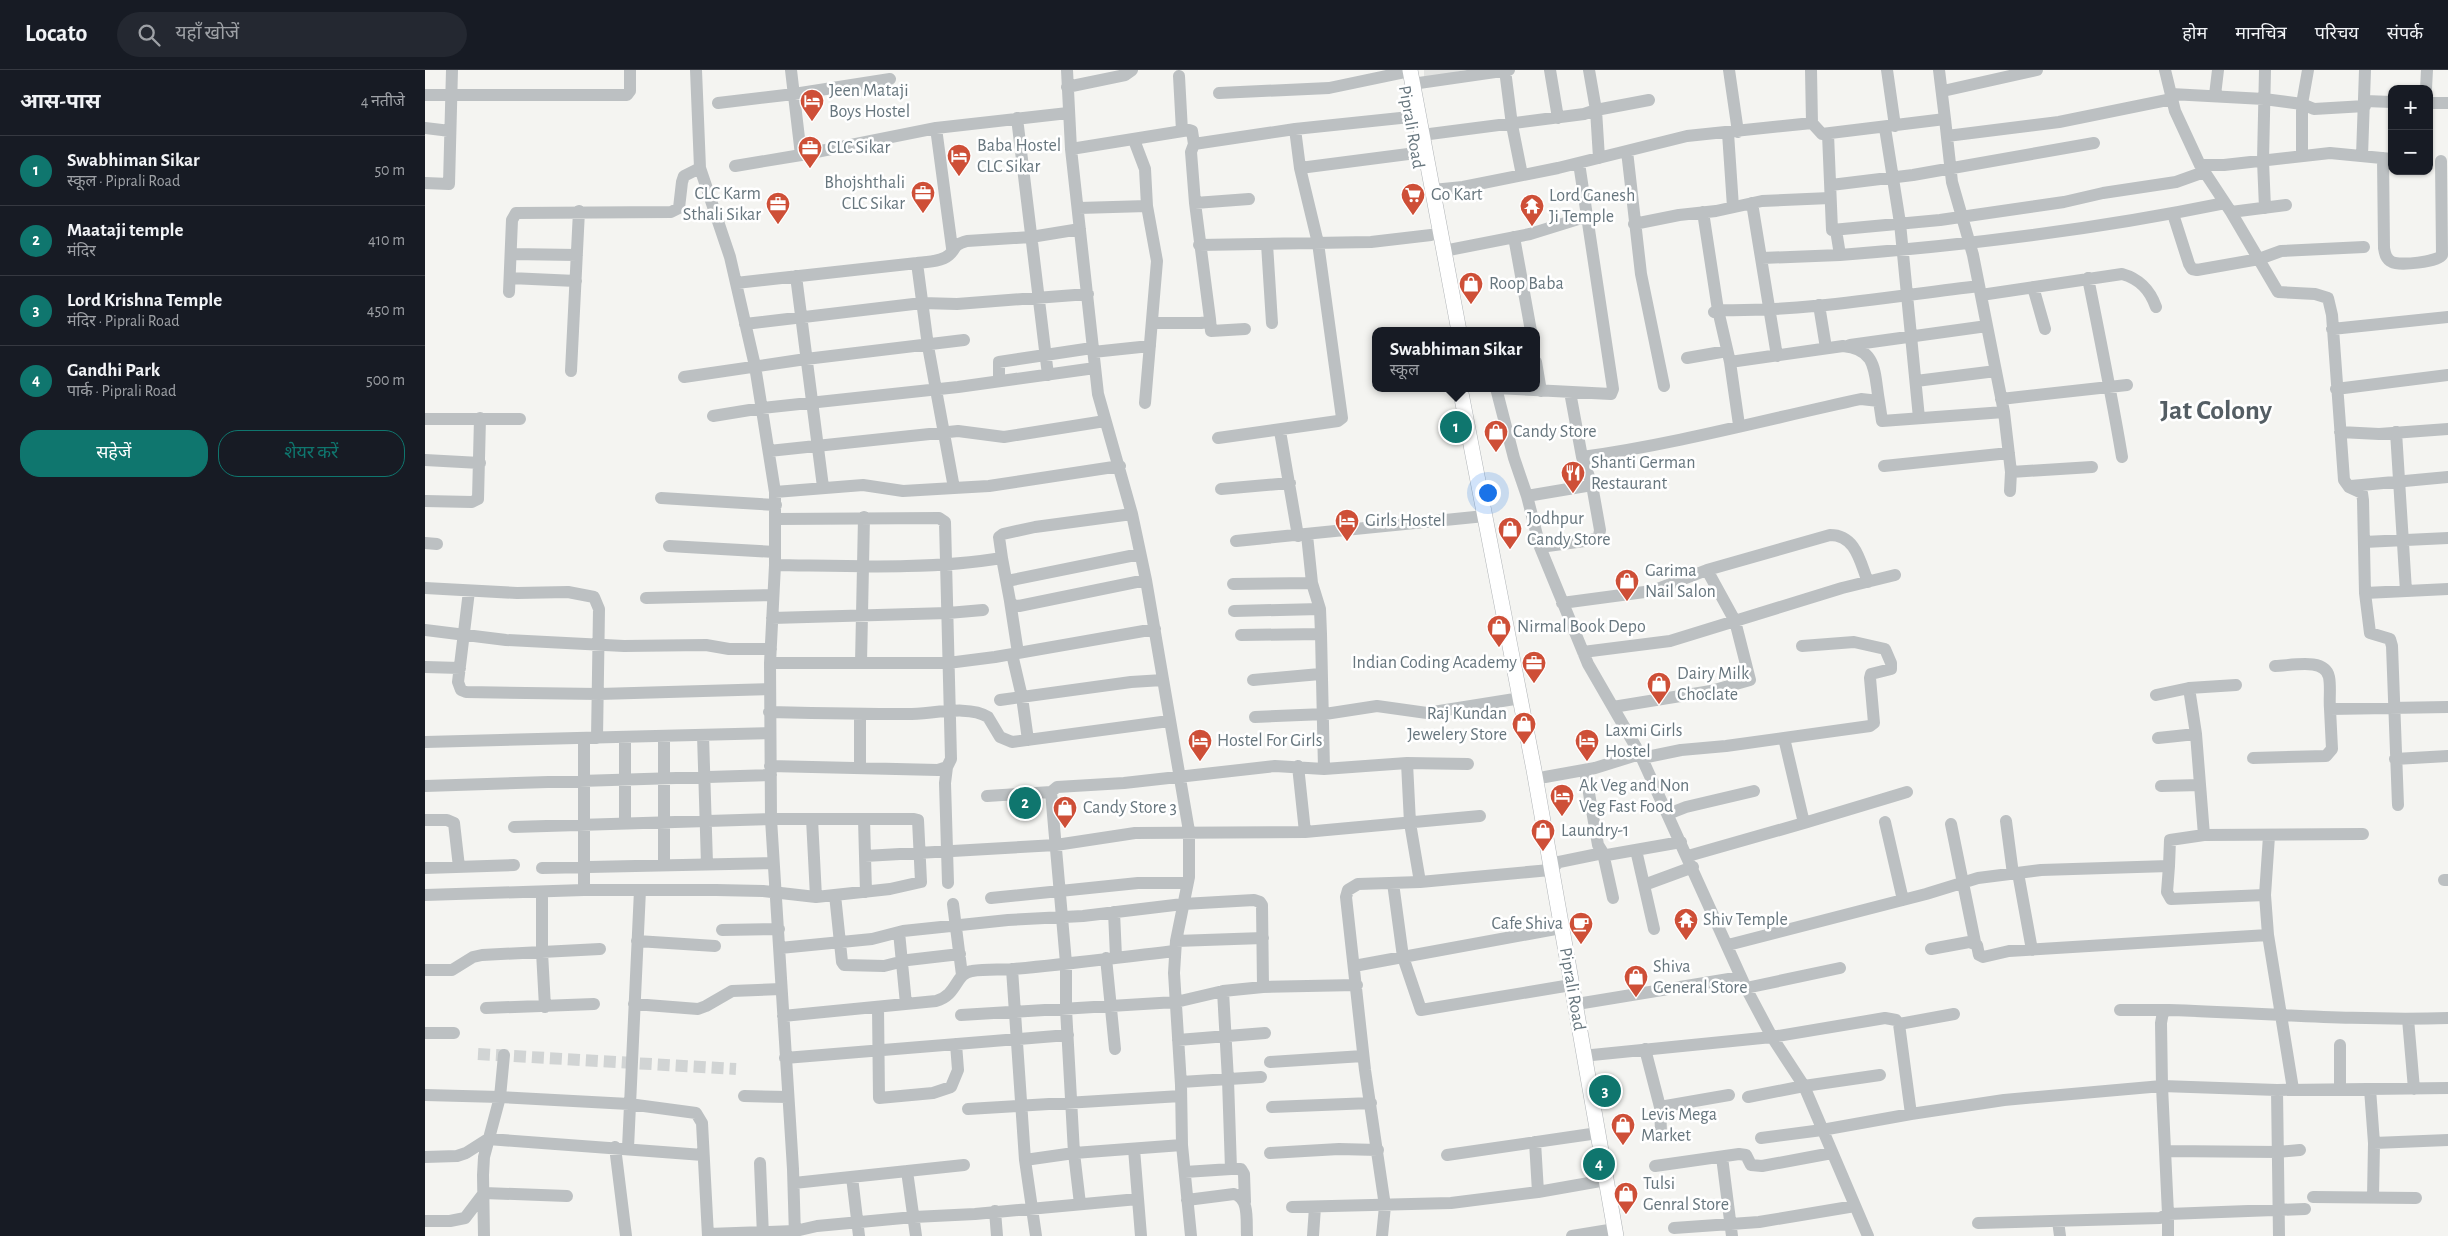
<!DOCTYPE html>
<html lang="hi">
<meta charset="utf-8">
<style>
body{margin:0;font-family:"Alegreya Sans","Noto Sans Devanagari",sans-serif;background:#242831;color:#f1f3f6}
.controls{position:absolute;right:15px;top:15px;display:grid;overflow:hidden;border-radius:10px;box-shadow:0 1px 4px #0004}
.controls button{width:45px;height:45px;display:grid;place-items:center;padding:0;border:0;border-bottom:1px solid #363941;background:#171b24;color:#f1f3f6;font:25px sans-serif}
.you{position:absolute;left:1062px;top:422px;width:18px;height:18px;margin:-12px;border:4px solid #fff;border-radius:50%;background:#1a73e8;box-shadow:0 0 0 8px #1a73e833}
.badge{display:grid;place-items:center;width:32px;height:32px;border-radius:50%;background:#0f766e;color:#fff;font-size:16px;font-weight:700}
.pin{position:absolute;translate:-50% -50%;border:2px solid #fff;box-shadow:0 1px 5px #0006}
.popup{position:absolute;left:947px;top:257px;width:168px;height:65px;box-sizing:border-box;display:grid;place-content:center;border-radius:10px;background:#171b24;filter:drop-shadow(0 1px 4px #0005);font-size:16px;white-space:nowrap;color:#9ea1a6}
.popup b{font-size:19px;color:#f1f3f6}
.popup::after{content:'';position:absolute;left:50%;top:100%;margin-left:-10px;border:10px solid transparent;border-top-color:#171b24}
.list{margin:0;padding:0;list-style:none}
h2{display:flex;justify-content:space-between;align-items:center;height:65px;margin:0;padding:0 20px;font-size:21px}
h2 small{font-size:16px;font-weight:400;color:#9ea1a6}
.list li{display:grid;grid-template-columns:32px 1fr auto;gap:15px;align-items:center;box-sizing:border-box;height:70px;padding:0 20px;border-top:1px solid #363941}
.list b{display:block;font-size:19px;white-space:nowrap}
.list p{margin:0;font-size:16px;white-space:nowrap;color:#9ea1a6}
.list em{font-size:16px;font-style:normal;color:#9ea1a6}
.actions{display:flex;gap:10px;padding:15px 20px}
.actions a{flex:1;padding:11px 0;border:1px solid #0f766e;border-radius:20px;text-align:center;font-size:18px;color:#0f766e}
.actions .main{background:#0f766e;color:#fff}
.icon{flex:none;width:28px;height:28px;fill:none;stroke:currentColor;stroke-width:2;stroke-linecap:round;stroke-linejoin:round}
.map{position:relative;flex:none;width:2023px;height:1166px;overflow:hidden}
header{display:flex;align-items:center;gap:30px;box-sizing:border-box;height:70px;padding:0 25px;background:#171b24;border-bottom:1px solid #363941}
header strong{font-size:24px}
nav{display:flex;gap:28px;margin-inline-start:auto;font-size:18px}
.search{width:350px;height:45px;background:#242831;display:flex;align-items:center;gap:12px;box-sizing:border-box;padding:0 18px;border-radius:28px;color:#9ea1a6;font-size:19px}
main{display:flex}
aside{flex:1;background:#171b24}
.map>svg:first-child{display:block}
.built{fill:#e2e3e1}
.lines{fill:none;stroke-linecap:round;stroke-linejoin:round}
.minor-tunnel{stroke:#d1d4d4;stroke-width:12;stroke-dasharray:12 6;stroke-linecap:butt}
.major-casing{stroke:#b0b4b7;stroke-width:16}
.minor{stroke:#bcc0c2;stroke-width:12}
.major{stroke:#fff;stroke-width:15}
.labels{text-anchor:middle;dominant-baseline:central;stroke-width:5;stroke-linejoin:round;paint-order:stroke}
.poi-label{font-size:18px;fill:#67767e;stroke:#fff;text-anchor:start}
.street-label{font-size:18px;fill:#67767e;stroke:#fff}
.town-label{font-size:28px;font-weight:bold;fill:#545e64;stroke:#fff}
</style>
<header>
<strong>Locato</strong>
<div class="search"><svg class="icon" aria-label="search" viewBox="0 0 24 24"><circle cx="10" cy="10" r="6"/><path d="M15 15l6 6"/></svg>यहाँ खोजें</div>
<nav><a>होम</a><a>मानचित्र</a><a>परिचय</a><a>संपर्क</a></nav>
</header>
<main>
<aside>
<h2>आस-पास<small>4 नतीजे</small></h2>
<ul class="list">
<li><span class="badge">1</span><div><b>Swabhiman Sikar</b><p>स्कूल · Piprali Road</p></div><em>50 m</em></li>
<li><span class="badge">2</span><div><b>Maataji temple</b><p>मंदिर</p></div><em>410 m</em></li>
<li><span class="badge">3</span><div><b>Lord Krishna Temple</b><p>मंदिर · Piprali Road</p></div><em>450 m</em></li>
<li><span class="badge">4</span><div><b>Gandhi Park</b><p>पार्क · Piprali Road</p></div><em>500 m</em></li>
</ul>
<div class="actions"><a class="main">सहेजें</a><a>शेयर करें</a></div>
</aside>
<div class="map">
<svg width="2023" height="1166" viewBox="0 0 2023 1166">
<rect width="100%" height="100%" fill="#f4f4f1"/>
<path class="built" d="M999 0H1040L999 9Z"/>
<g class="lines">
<path class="minor-tunnel" d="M53 984 311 999"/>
<defs>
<path id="major" d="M985 0 1034 261
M1035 318 1109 700 1191 1166"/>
</defs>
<use href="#major" class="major-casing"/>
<path class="minor" d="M271 0 275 98 305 187 330 296 350 422V495L345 593 346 749 368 1099 370 1166
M366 0 376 85
M642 0 646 79 673 324 707 444 721 510 764 761V807L751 871 749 903 756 1015 757 1075 766 1166
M1080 0 1087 55 1097 105
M1125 0 1133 48
M1164 0 1171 40 1174 88
M1304 0 1313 62
M1386 0 1387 53 1397 64 1520 49 1514 0
M1462 0 1470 56
M1740 0 1750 41 1775 95 1806 142 1853 222 1890 224 1903 228 1907 245 1919 410 1924 417 1937 423 1938 430 1940 523 1945 563 1965 569 1967 576 1973 735
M1840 0 1838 91 1840 138
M754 6 757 61
M987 14 1084 0
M642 17 700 5 707 0
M2001 19 2002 0
M1518 21 1612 0
M794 23 904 18 976 3
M1746 24 1839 29 1877 34 1889 39 1940 36
M0 25H202L205 21V0
M1790 25 1793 0
M1940 31 1967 32
M293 33 369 24 465 9
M2004 33H2023
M592 48 623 305
M0 58 25 61
M511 58 527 178
M1460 58 1475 153 1494 348
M1303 63 1308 137
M1403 64 1407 160 1515 150 1639 132 1678 123 1751 112 1779 102
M997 65 1159 44 1171 40 1224 30
M1522 66 1634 52 1747 29
M709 70 720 99 722 136 732 191 720 333
M646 79 764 60 767 61 769 74
M1202 81 1216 204 1239 316
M1877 86V34L1883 0
M1937 86 1940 0
M1958 88 1959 178C1960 184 1961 189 1967 192 1974 196 2013 192 2017 185L2016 91
M1775 95H1799L1905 83 1967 89
M310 96 376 85 511 58 643 43
M875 98 991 83
M0 113 24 114 27 0
M1406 115 1488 105 1669 73
M1008 120 1038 117 1133 98 1262 66 1387 53
M770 133 824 129
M1327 133 1352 286
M654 138 722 136
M1278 142 1293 240 1305 292 1418 276C1453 279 1449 303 1454 331
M1806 142 1861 135
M1748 144 1764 194 1767 199 1772 200 1834 189 1856 181 1939 177
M1209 154 1254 145 1291 141 1337 131 1405 128
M1411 160 1415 185C1545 175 1673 159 1800 133
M1089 167 1106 261
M842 174 847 253
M774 175 946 172 1006 165
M1019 181 1105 164 1163 146
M86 184 152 185
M1337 188 1415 185
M492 193 503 276 529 418
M371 206 398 417
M85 208 151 211
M1663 208C1675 268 1687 327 1697 387
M311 213 492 193C501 192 516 192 524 185 532 178 527 175 542 171L606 167 655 159
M1608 217 1620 259
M84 222 87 150 91 143 246 142 254 138 257 112 259 106 275 98
M1556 225 1697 204C1715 209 1725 220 1731 237
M1394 235 1401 278
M1289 242 1293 240C1380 242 1468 226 1554 216
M785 249 786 261 820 259
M727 253H776L782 252 785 249 770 133 766 82 769 74 870 59 985 47
M320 254 497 233 532 234 663 224
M1907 259 2023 247
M1425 275 1562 256
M668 282 725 276
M1262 288 1302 281
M1111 292 1116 321
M1305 292 1314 355
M146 301 154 141
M259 307 381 289 539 270
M574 311V292L667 278
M1491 311 1571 301
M1070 318 1186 324 1188 319 1154 93
M1071 318 1089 388 1102 426 1167 415 1157 387 1145 322
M1911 319 2023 305
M1576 329 1702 315
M1579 342 1586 402 1585 421
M288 346 337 338 533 317 670 298
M0 349H95
M855 361 873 466
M1915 362 1954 364 2023 359
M1971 362 1981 521
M793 368 913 351 917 348 893 173 875 98 870 59
M344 381 533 361 579 367 680 351
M1157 387C1251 374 1343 349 1436 329L1454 331 1457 351 1579 342 1548 185 1527 112 1520 49
M0 390 55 393
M1459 396 1584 383
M1586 402 1667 397
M1926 416 2023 407
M796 419 865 413
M350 422 438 415 478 421 529 418 564 416 695 396
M1102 426 1115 477 1163 594 1215 684 1321 918 1347 967 1379 1016 1443 1166
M236 428 351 435
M0 431 47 432 53 429 55 348
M351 449 514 448 520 452 526 689 522 697 520 713 523 813
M811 471 1060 446
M1939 472 2023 468
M0 473 12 474
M244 476 350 482
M1115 477 1167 470 1174 466 1175 460 1167 415
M577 488 585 531 588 535 594 536 721 510
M350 495C424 496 505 500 577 488L574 467 578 464 610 457 707 444
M582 511 715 484
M808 514 887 513
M0 518 92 523 143 522 169 527 174 539 172 668
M44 521 33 612 36 620 41 622 174 624 345 619
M1940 523 2023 519
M221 528 348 525
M585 531 593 583
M1137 533 1227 521 1282 500 1405 465C1431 465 1435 492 1443 512
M809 541 895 539
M347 548 523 543 558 540
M0 560 81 570 199 576 281 575 304 579H346
M896 564 899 699
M816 565 896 564 895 539 887 513 882 465
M1158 582 1245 571 1417 518 1470 505
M587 584 597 627 603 670
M345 593H523L570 587 730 559
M436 593 439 447
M1850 596C1865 596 1900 587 1904 607 1906 617 1904 629 1905 639L2023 637
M0 597 35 598
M828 610 895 604
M1764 618 1771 664 1779 765 1938 764
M1731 625 1764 618 1811 615
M575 630 706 612 738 610
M1188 637 1286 621 1325 610 1310 551 1282 500
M344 642C389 643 435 644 480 644 503 645 543 634 563 647L575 667 587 672 744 651
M830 647 900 644 952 636 1002 643 1096 628
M278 665 282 794
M239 666V794
M200 667V753
M159 668V820
M1359 668 1379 753 1482 722
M1733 668 1771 664
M0 672 345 663
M1217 688 1256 680 1301 676 1445 656 1449 653 1445 608 1446 604 1466 599V593L1460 579 1429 572 1377 576
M1828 688 1901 686 1907 679 1905 639
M1970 689 2023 686
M982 693 985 753 995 812
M345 696 513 700 522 697
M873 696 880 762
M435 697V644
M1160 700 1173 775 1178 783 1182 785 1256 772
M1120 707 1170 698 1215 684
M0 716 346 705
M1736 716 1775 715
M626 722 641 893V939L649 1083 655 1134
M562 726 626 722 632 717 699 713 850 696 899 699 982 693 1043 694
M1243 744 1261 737 1329 721
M387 749 391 827
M439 749 440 786
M0 750H22L29 753 34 797
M1581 751 1588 804
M1460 752 1478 830
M1526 754 1550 872
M1211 780 1229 859
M1263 786 1379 753
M1744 796 1745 770 1779 765
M0 798 89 795
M117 798 348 793
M1593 803 1607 880
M2019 810H2023
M968 813 978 887 996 940 1146 915
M1219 815 1268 797
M117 822V882L120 937
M441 822 440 786 631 775 710 763 880 762 1055 746
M0 825 159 820H291L338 821 391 827 465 819 496 812 493 750 489 749H346L89 757
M410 825 417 892 419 895 459 896 483 890 535 884
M1840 825 1844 766
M566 828 713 813H762
M528 834 537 905
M689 842 691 887
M297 860 354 859
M474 862 481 934
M212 871 290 876
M751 871 838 868
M1303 875 1501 824 1553 808 1616 800 1744 796 1742 822 1746 829 1840 825 1843 865 1868 1019
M355 878 447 869 478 861 583 850 658 846 758 834 829 830 835 832 837 835 838 917
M1506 879 1544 872 1552 875 1554 885 1558 887 1584 881 1843 865
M681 888 690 979
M929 896 1136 858
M587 899 600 1090 611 1166
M0 900H27L48 887 57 885 175 879
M1321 918 1415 898
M798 921 803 1010 806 1099H816L819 1104 820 1132
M1158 933 1316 907
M209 934 273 939 281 936 307 921 356 919
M453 937 454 1028 508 1023 526 1017 533 1000 531 974
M61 938 169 934
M1695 940H1744
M536 945 751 932 798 921 838 917 932 915
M358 946 511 931C533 925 530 903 547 901 561 899 575 900 589 899 643 894 696 887 750 881
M1983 949 1989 1019
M1474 954 1529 944
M0 963H29
M753 970 840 963
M1220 979 1235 1037 1304 1025
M1167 985 1347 967 1460 948 1471 950 1474 954 1486 1044
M360 988 643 965
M845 992 938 986
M756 1012 836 1007
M1915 1019V975
M1945 1019 1949 1073 1948 1127
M1852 1020 1854 1166
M0 1025 75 1027 204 1034 271 1043 277 1053 283 1166
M319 1026 363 1027
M1323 1027 1379 1016 1455 1005
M847 1037 946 1033
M1235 1037 1236 1062
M543 1039 756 1026
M1336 1068 1397 1060 1486 1044 1579 1030 1737 1016 1852 1020 2023 1018
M1110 1072 1113 1122
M1949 1073 2023 1070
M190 1077 201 1166
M203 1078 215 820
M709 1079 716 1166
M1740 1081 1853 1082 1875 1080
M845 1083 914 1079 953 1080
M1022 1085 1173 1063
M0 1087 32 1086 41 1083 63 1069 278 1085
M1297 1087 1307 1166
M600 1090 649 1083 757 1075
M335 1093 338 1166
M1230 1096 1314 1084 1321 1085 1326 1095 1337 1096 1407 1083
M482 1101 491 1166
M760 1102 806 1099
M427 1107 434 1166
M369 1113 539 1095
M1888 1127 1991 1128
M762 1130 809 1124C825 1128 821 1152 822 1166
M867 1137 1026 1133 1113 1122 1181 1110
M1880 1139 1743 1144 1737 1016 1736 953 1738 942 1744 940C1837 943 1930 951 2023 948
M570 1141 572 1166
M0 1151H25L40 1148 59 1123 142 1126
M1633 1151 1635 1166
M1553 1153 1735 1148 1743 1144V1166
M1249 1158 1334 1152 1430 1136
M283 1164 370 1161 392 1156 489 1147 550 1144 713 1129
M59 1166 58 1105 59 1087 75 1027 79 985
M888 1166 890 1137
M957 1166 960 1136 940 1000 921 827 923 820 933 814 995 812 1125 800 1134 792 1178 783 1188 828
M1147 1166 1190 1159"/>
<use href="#major" class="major"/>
</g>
<defs>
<symbol id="hotel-pin" viewBox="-11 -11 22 30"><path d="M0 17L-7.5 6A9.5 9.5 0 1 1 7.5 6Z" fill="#ce4f37" stroke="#fff"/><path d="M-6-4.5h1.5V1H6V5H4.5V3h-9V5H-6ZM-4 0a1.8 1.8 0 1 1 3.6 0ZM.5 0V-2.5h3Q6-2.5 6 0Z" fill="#fff"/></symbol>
<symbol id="office-pin" viewBox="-11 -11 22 30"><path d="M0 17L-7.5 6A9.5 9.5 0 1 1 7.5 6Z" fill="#ce4f37" stroke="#fff"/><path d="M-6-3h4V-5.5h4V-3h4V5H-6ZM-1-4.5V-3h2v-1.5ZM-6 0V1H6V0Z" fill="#fff"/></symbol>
<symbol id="supermarket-pin" viewBox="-11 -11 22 30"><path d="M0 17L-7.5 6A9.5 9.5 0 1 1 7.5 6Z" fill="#ce4f37" stroke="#fff"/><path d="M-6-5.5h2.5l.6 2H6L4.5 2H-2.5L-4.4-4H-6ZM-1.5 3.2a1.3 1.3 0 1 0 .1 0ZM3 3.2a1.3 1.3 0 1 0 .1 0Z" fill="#fff"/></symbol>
<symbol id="temple-pin" viewBox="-11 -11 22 30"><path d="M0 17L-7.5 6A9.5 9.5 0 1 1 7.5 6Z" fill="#ce4f37" stroke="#fff"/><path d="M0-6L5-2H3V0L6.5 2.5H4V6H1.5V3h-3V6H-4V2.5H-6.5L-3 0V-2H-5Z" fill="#fff"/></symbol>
<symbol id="shop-pin" viewBox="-11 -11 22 30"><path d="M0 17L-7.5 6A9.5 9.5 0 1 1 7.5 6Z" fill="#ce4f37" stroke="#fff"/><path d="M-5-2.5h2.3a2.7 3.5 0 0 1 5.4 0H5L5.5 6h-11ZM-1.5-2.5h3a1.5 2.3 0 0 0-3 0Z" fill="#fff"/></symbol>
<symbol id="restaurant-pin" viewBox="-11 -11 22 30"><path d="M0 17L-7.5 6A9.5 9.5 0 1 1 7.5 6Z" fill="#ce4f37" stroke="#fff"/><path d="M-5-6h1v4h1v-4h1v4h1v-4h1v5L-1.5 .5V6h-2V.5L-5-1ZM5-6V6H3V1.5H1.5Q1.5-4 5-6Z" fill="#fff"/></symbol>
<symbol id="cafe-pin" viewBox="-11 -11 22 30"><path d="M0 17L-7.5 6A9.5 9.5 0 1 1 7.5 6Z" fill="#ce4f37" stroke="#fff"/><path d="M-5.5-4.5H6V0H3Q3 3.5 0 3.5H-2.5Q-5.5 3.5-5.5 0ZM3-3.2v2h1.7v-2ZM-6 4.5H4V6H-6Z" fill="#fff"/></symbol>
</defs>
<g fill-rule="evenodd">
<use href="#hotel-pin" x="373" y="17" width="28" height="38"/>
<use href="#office-pin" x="371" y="64" width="28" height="38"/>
<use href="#hotel-pin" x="520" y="72" width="28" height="38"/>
<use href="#office-pin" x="484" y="109" width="28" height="38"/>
<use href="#supermarket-pin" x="974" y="111" width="28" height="38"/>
<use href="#office-pin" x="339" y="120" width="28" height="38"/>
<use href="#temple-pin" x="1093" y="122" width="28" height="38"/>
<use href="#shop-pin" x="1032" y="200" width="28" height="38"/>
<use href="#shop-pin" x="1057" y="348" width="28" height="38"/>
<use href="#restaurant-pin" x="1134" y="389" width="28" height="38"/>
<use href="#hotel-pin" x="908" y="437" width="28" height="38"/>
<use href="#shop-pin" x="1071" y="445" width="28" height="38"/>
<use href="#shop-pin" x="1188" y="497" width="28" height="38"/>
<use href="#shop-pin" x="1060" y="543" width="28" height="38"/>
<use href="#office-pin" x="1095" y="579" width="28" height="38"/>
<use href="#shop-pin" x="1220" y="600" width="28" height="38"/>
<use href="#shop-pin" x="1085" y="640" width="28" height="38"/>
<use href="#hotel-pin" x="761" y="657" width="28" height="38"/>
<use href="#hotel-pin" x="1148" y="657" width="28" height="38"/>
<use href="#hotel-pin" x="1123" y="712" width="28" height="38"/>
<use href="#shop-pin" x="626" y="724" width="28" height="38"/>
<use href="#shop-pin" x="1104" y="747" width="28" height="38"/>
<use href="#temple-pin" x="1247" y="836" width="28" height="38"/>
<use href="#cafe-pin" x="1142" y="840" width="28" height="38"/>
<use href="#shop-pin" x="1197" y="893" width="28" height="38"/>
<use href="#shop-pin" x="1184" y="1041" width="28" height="38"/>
<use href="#shop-pin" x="1187" y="1110" width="28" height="38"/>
</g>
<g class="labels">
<g class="poi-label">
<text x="404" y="21">Jeen Mataji<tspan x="404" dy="21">Boys Hostel</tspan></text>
<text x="552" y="76">Baba Hostel<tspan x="552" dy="21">CLC Sikar</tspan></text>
<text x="402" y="78">CLC Sikar</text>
<text x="480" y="113" text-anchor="end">Bhojshthali<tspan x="480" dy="21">CLC Sikar</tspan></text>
<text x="336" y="124" text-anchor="end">CLC Karm<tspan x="336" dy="21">Sthali Sikar</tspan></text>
<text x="1006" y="125">Go Kart</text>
<text x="1124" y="126">Lord Ganesh<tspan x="1124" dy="21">Ji Temple</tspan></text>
<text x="1064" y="214">Roop Baba</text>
<text x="1088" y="362">Candy Store</text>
<text x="1166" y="393">Shanti German<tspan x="1166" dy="21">Restaurant</tspan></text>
<text x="1102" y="449">Jodhpur<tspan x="1102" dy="21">Candy Store</tspan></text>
<text x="940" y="451">Girls Hostel</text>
<text x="1220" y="501">Garima<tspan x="1220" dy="21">Nail Salon</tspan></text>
<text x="1092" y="557">Nirmal Book Depo</text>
<text x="1092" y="593" text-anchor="end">Indian Coding Academy</text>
<text x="1252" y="604">Dairy Milk<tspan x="1252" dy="21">Choclate</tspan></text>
<text x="1082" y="644" text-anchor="end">Raj Kundan<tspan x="1082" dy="21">Jewelery Store</tspan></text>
<text x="1180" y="661">Laxmi Girls<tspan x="1180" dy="21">Hostel</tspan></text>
<text x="792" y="671">Hostel For Girls</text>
<text x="1154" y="716">Ak Veg and Non<tspan x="1154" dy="21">Veg Fast Food</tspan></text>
<text x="658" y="738">Candy Store 3</text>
<text x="1136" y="761">Laundry-1</text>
<text x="1278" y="850">Shiv Temple</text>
<text x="1138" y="854" text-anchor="end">Cafe Shiva</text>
<text x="1228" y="897">Shiva<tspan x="1228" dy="21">General Store</tspan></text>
<text x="1216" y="1045">Levis Mega<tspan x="1216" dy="21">Market</tspan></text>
<text x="1218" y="1114">Tulsi<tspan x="1218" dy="21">Genral Store</tspan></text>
</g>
<g class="street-label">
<text transform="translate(986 57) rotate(80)">Piprali Road</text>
<text transform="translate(1147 919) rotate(80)">Piprali Road</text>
</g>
<g class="town-label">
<text x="1791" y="341">Jat Colony</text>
</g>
</g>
</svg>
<div class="controls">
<button>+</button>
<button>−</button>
</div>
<div class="you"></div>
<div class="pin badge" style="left:1031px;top:357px">1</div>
<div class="popup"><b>Swabhiman Sikar</b>स्कूल</div>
<div class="pin badge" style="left:600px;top:733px">2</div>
<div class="pin badge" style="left:1180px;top:1021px">3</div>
<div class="pin badge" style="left:1174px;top:1094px">4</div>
</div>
</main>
